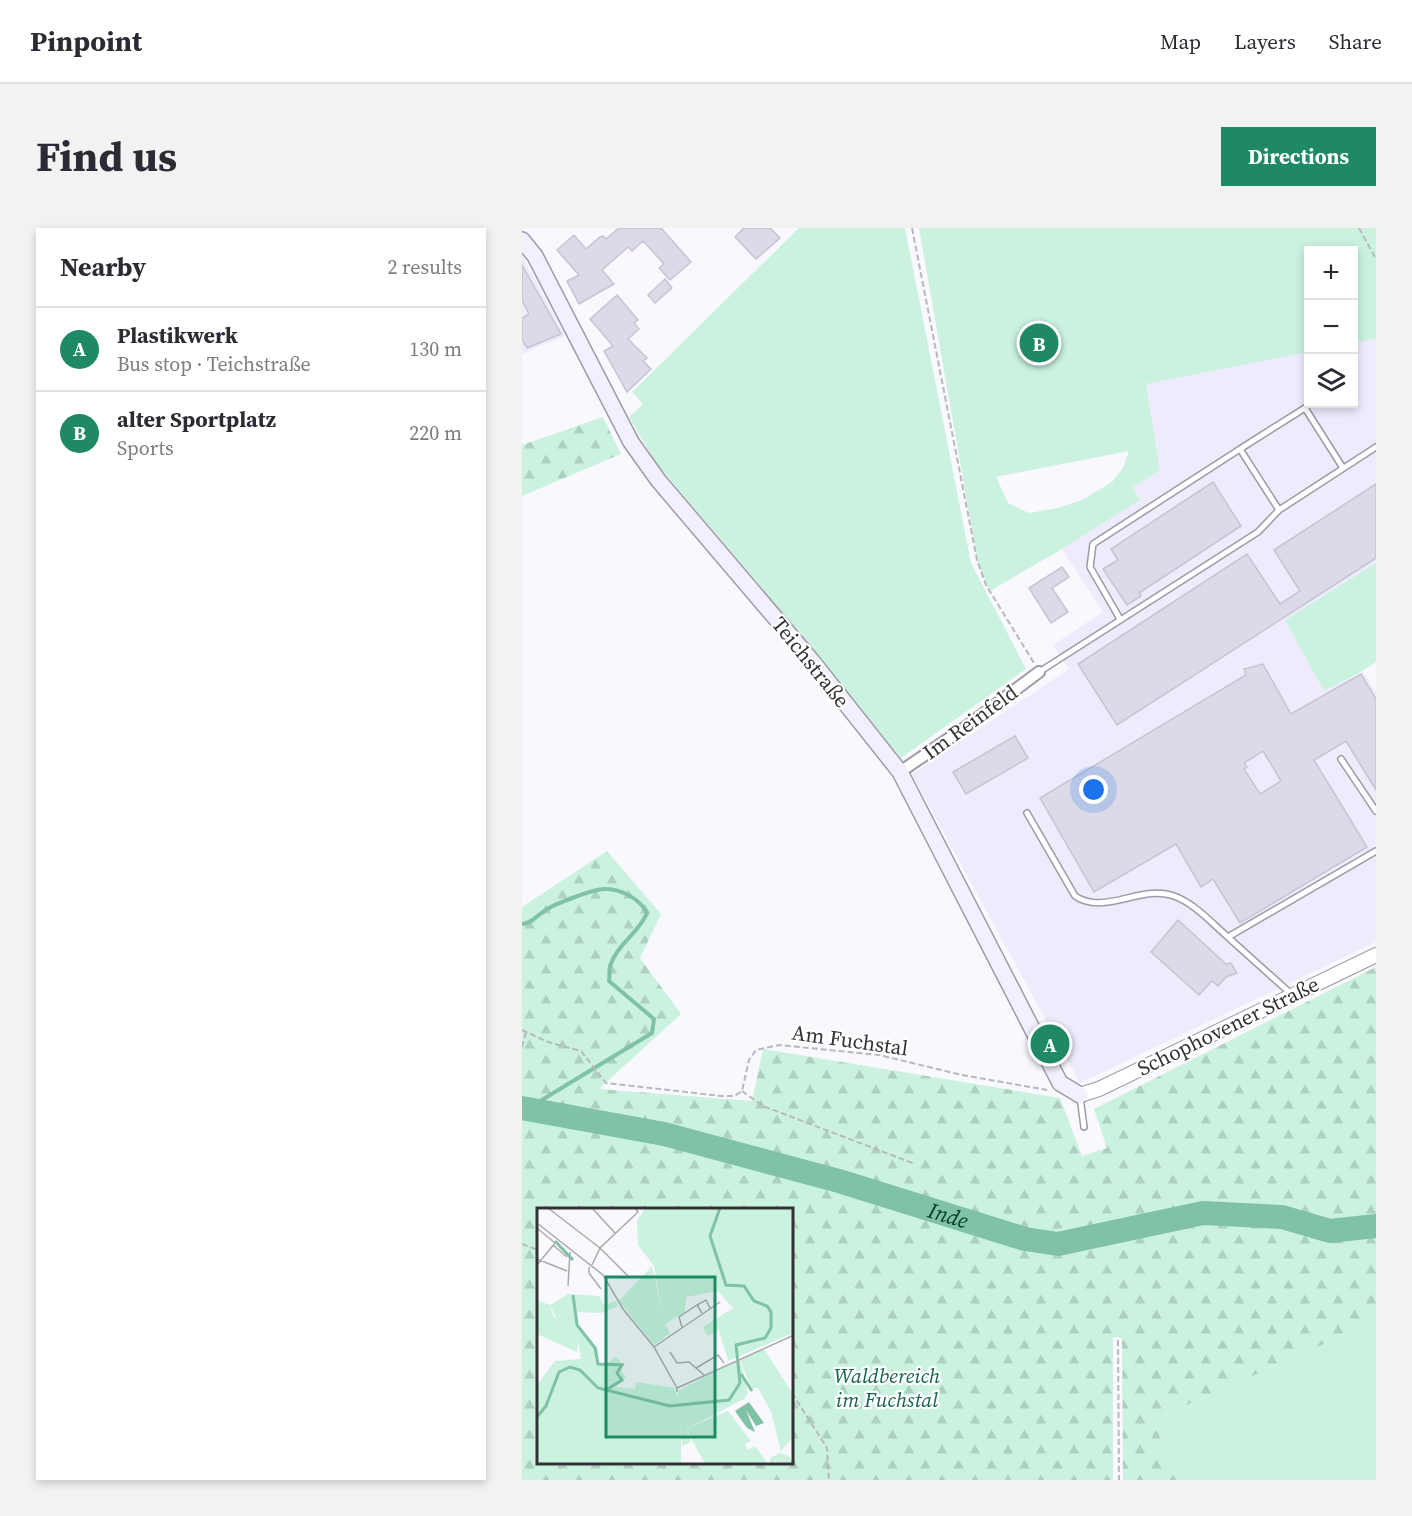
<!DOCTYPE html>
<meta charset="utf-8">
<style>
body{margin:0;font-family:"Source Serif 4",serif;background:#f2f2f3;color:#2b2b33}
.controls{position:absolute;right:18px;top:18px;display:grid;overflow:hidden;border-radius:0px;box-shadow:0 3px 9px #0003}
.controls button{width:54px;height:54px;display:grid;place-items:center;padding:0;border:0;border-bottom:2px solid #e1e1e2;background:#fff;color:#2b2b33;font:30px sans-serif}
.you{position:absolute;left:572px;top:562px;width:21px;height:21px;margin:-15px;border:4px solid #fff;border-radius:50%;background:#1a73e8;box-shadow:0 0 0 9px #1a73e833}
.badge{display:grid;place-items:center;width:39px;height:39px;border-radius:50%;background:#1f8864;color:#fff;font-size:20px;font-weight:700}
.pin{position:absolute;translate:-50% -50%;border:3px solid #fff;box-shadow:0 2px 6px #0006}
.list{margin:0;padding:0;list-style:none}
h2{display:flex;justify-content:space-between;align-items:center;height:78px;margin:0;padding:0 24px;font-size:26px}
h2 small{font-size:20px;font-weight:400;color:#7c7c81}
.list li{display:grid;grid-template-columns:39px 1fr auto;gap:18px;align-items:center;box-sizing:border-box;height:84px;padding:0 24px;border-top:2px solid #e1e1e2}
.list b{display:block;font-size:22px;white-space:nowrap}
.list p{margin:0;font-size:20px;white-space:nowrap;color:#7c7c81}
.list em{font-size:20px;font-style:normal;color:#7c7c81}
.icon{flex:none;width:33px;height:33px;fill:none;stroke:currentColor;stroke-width:2;stroke-linecap:round;stroke-linejoin:round}
.map{position:relative;flex:none;width:854px;height:1252px;overflow:hidden;border-radius:0px}
header{display:flex;align-items:center;gap:36px;box-sizing:border-box;height:84px;padding:0 30px;background:#fff;border-bottom:2px solid #e1e1e2}
header strong{font-size:28px}
nav{display:flex;gap:33px;margin-inline-start:auto;font-size:21px}
.intro{display:flex;align-items:center;justify-content:space-between;box-sizing:border-box;height:144px;padding:0 36px}
h1{margin:0;font-size:42px}
.button{padding:15px 27px;border-radius:0px;background:#1f8864;color:#fff;font-size:21px;font-weight:700}
main{display:flex;gap:36px;padding:0 36px}
aside{flex:1;background:#fff;border-radius:0px;box-shadow:0 3px 9px #0003}
.map>svg:first-child{display:block}
.built{fill:#edebfc}
.green{fill:#caf2df;fill-rule:evenodd}
.forest{fill:url(#forest-firs);fill-rule:evenodd}
.lines{fill:none;stroke-linecap:round;stroke-linejoin:round}
.stream{stroke:#80c2a5;stroke-width:4}
.river{stroke:#80c2a5;stroke-width:24}
.building{fill:#dcdae8;stroke:#c5c4d1;stroke-width:1.5;fill-rule:evenodd}
.service-casing{stroke:#9d9ba8;stroke-width:8}
.minor-casing{stroke:#9d9ba8;stroke-width:14}
.tertiary-casing{stroke:#9d9ba8;stroke-width:16}
.secondary-casing{stroke:#9d9ba8;stroke-width:18}
.path{stroke:#b9b8be;stroke-width:2;stroke-dasharray:6 3;stroke-linecap:butt}
.service{stroke:#fff;stroke-width:5}
.minor{stroke:#fff;stroke-width:10}
.tertiary{stroke:#fff;stroke-width:14}
.secondary{stroke:#f2f0fe;stroke-width:15}
.labels{text-anchor:middle;dominant-baseline:central;stroke-width:4.5;stroke-linejoin:round;paint-order:stroke}
.street-label{font-size:21px;fill:#333237;stroke:#fff}
.park-label{font-size:21px;font-style:italic;fill:#15654a;stroke:#fff}
.water-label{font-size:22px;font-style:italic;fill:#013c29;stroke:#fff}
.inset-river{fill:none;stroke:#80c2a5;stroke-width:3}
.inset-road{fill:none;stroke:#aaa9ae;stroke-width:1.5}
.view{fill:#1f8864;fill-opacity:0.15;stroke:#1f8864;stroke-width:3}
.inset-edge{fill:none;stroke:#333237;stroke-width:3}
</style>
<header>
<strong>Pinpoint</strong>
<nav><a>Map</a><a>Layers</a><a>Share</a></nav>
</header>
<div class="intro"><h1>Find us</h1><a class="button">Directions</a></div>
<main>
<aside>
<h2>Nearby<small>2 results</small></h2>
<ul class="list">
<li><span class="badge">A</span><div><b>Plastikwerk</b><p>Bus stop · Teichstraße</p></div><em>130 m</em></li>
<li><span class="badge">B</span><div><b>alter Sportplatz</b><p>Sports</p></div><em>220 m</em></li>
</ul>
</aside>
<div class="map">
<svg width="854" height="1252" viewBox="0 0 854 1252">
<defs>
<pattern id="forest-firs" width="22" height="20" patternUnits="userSpaceOnUse" patternTransform="scale(1.5)"><rect width="22" height="20" fill="#caf2df"/><path d="M5 1l3.5 6h-7zM16 11l3.5 6h-7z" fill="#aed0c0"/></pattern>
</defs>
<rect width="100%" height="100%" fill="#f9f8fe"/>
<path class="built" d="M0 27 43 108 0 126Z
M854 105V335L763 392 802 463 841 444 854 463V714L558 855 390 546 547 441 531 417 581 384 540 321 618 272 611 259 638 242 624 156 786 120V176H832V110Z"/>
<path class="green" d="M277 0H383L449 335 504 441 379 530 235 354 134 235 107 189 121 176 110 164Z
M397 0H854V110L832 115V22H786V124L624 156 638 242 611 259 618 272 540 321 468 363 456 336ZM607 223 601 240 590 254 560 272 536 280 507 285 486 275 474 249Z
M854 335V434L837 445 802 463 763 392Z
M854 1093V1252H655L631 1192Z"/>
<path class="forest" d="M81 189 99 226 0 268V217Z
M85 623 139 686 118 730 159 786 77 861 230 873 241 821 538 870 560 928 585 920 572 881 854 739V1093L631 1192 655 1252H601L600 1110 591 1109V1252H0V679ZM16 982H270V1236H16Z"/>
<g class="lines">
<path class="stream" d="M0 696C11 695 15 687 24 682 32 676 72 661 82 661 98 660 118 671 125 685 117 705 95 716 88 738 87 742 88 748 87 753L132 791 130 805 5 881"/>
<path class="river" id="s1" d="M0 880 142 906 317 953 503 1011 536 1016 681 985 760 989 808 1003 854 998"/>
</g>
<path class="building" d="M97 0H139L169 34 148 52 137 40 142 36 121 13 110 23 106 19 80 42 92 56 57 76 45 53 57 47 35 22 52 7 64 21 78 9 81 8 84 11Z
M222 0H248L258 10 234 31 213 9Z
M0 37 39 106 5 120 0 111V90L7 86 0 72Z
M143 51 150 60 133 75 126 67Z
M95 67 116 92 112 95 117 101 106 111 125 130 121 133 129 141 105 164 82 123 91 118 68 91Z
M691 254 719 298 617 365 619 368 605 377 581 341 596 332 589 321Z
M854 256V330L595 497 556 436 725 326 758 376 778 363 752 322Z
M540 339 547 349 530 360 546 384 529 395 507 360Z
M741 436 769 486 839 446 854 471V562L824 513 792 532 845 619 718 695 691 651 679 659 654 616 572 664 518 570 724 447 722 441ZM741 523 759 553 738 566 722 541 725 539 722 535Z
M493 508 506 530 444 566 431 544Z
M656 692 704 736 709 735 715 745 704 749 696 758 690 753 677 767 629 724Z"/>
<g class="lines">
<defs>
<path id="service" d="M757 282 718 221 783 180 821 240
M598 391 568 339 571 316 718 221
M517 444 736 304 757 282 854 219
M819 531 854 583
M505 585 553 668C582 688 620 656 652 668 669 674 684 689 697 701 721 723 745 744 769 766
M706 709 854 623
M558 869 562 899"/>
<path id="minor" d="M378 544 445 498 517 444"/>
<path id="tertiary" d="M558 867 577 861 854 727"/>
<path id="secondary" d="M0 12 13 28 109 214 136 252 290 433 378 544 538 855 558 867"/>
</defs>
<use href="#service" class="service-casing"/>
<use href="#minor" class="minor-casing"/>
<use href="#tertiary" class="tertiary-casing"/>
<use href="#secondary" class="secondary-casing"/>
<path class="path" d="M390 0 455 332 464 357 512 435
M837 0 854 31
M0 802 26 814 59 823 84 855 199 868H212L220 863 227 832 234 822 257 817 357 827 440 847 525 862
M0 819 4 804
M220 863 241 878 393 936
M0 1016 16 1022
M596 1112 597 1252
M270 1165 305 1220 307 1252"/>
<use href="#service" class="service"/>
<use href="#minor" class="minor"/>
<use href="#tertiary" class="tertiary"/>
<use href="#secondary" class="secondary"/>
</g>
<g class="labels">
<g class="street-label">
<text transform="translate(289 434) rotate(51)">Teichstraße</text>
<text transform="translate(448 494) rotate(-36)">Im Reinfeld</text>
<text transform="translate(706 798) rotate(-26)">Schophovener Straße</text>
<text transform="translate(328 812) rotate(8)">Am Fuchstal</text>
</g>
<g class="park-label">
<text x="365" y="1147">Waldbereich<tspan x="365" dy="24">im Fuchstal</tspan></text>
</g>
<g class="water-label">
<text stroke="none"><textPath href="#s1" startOffset="440">Inde</textPath></text>
</g>
</g>
<g transform="translate(15 980)">
<rect width="256" height="256" fill="#f9f8fe"/>
<path d="M108 0H256V125L191 153 182 122 171 128 166 119 196 100 181 83 149 89 148 104 128 116 133 125 117 137 82 93 115 58 127 112 117 58 101 37 100 13ZM0 92 13 97 16 108 41 132 40 144 0 126ZM227 141 256 186V229L244 243 234 204 221 180H214L203 151ZM191 203 214 233 208 236 211 242 218 238 231 256H168L149 221ZM243 245 252 248 256 256H240L238 251V256H233V250Z" fill="#caf2df"/>
<path d="M157 0H191L188 10 194 25 183 34V45L196 74 215 77 235 99 244 130 193 152V137L224 121V110L203 89 184 78 161 3ZM199 0H256V85L228 59ZM31 86 62 88 67 97 79 93 81 98 64 105 40 104 41 116 61 141V154L67 157 79 149 86 157 84 162 89 169 79 179 98 181 99 174 137 180 140 188 142 182 203 151 211 185 207 191 149 221 154 234 145 238 144 211V256H0V177L18 153 44 151 41 132 23 118 13 97Z" fill="#caf2df"/>
<path d="M212 194 227 215 219 218 209 202 218 224 210 220 198 203Z" fill="#80c2a5"/>
<path class="inset-river" d="M18 33 36 52M36 87 40 117 58 140 61 156 85 157 80 165 85 172 69 182M204 166 215 183M0 209 9 198 22 164 33 159 43 162 61 180 133 198 192 192 203 175 199 137 228 130 234 120V104L230 98 217 93 207 78 189 77 173 28 183 0"/>
<path class="inset-road" d="M11 0 63 40 91 68M55 0 78 25M0 15 66 67 86 101 117 139 140 180M0 20 18 35 0 57M16 37 30 49M0 51 30 63M55 57 63 40 101 4 98 0M52 59V65L64 81M31 78 33 44M165 105 160 97 169 92 173 100M145 119 142 109 160 97M117 139 183 94M133 144 140 155 152 154 167 167M159 160 181 147 187 155M140 184V180L257 127"/>
<path class="view" d="M69 69H178V229H69Z"/>
<rect width="256" height="256" class="inset-edge"/>
</g>
</svg>
<div class="controls">
<button>+</button>
<button>−</button>
<button><svg class="icon" aria-label="layers" viewBox="0 0 24 24"><path d="M12 4l9 5-9 5-9-5zM3 14l9 5 9-5"/></svg></button>
</div>
<div class="you"></div>
<div class="pin badge" style="left:528px;top:816px">A</div>
<div class="pin badge" style="left:517px;top:115px">B</div>
</div>
</main>
